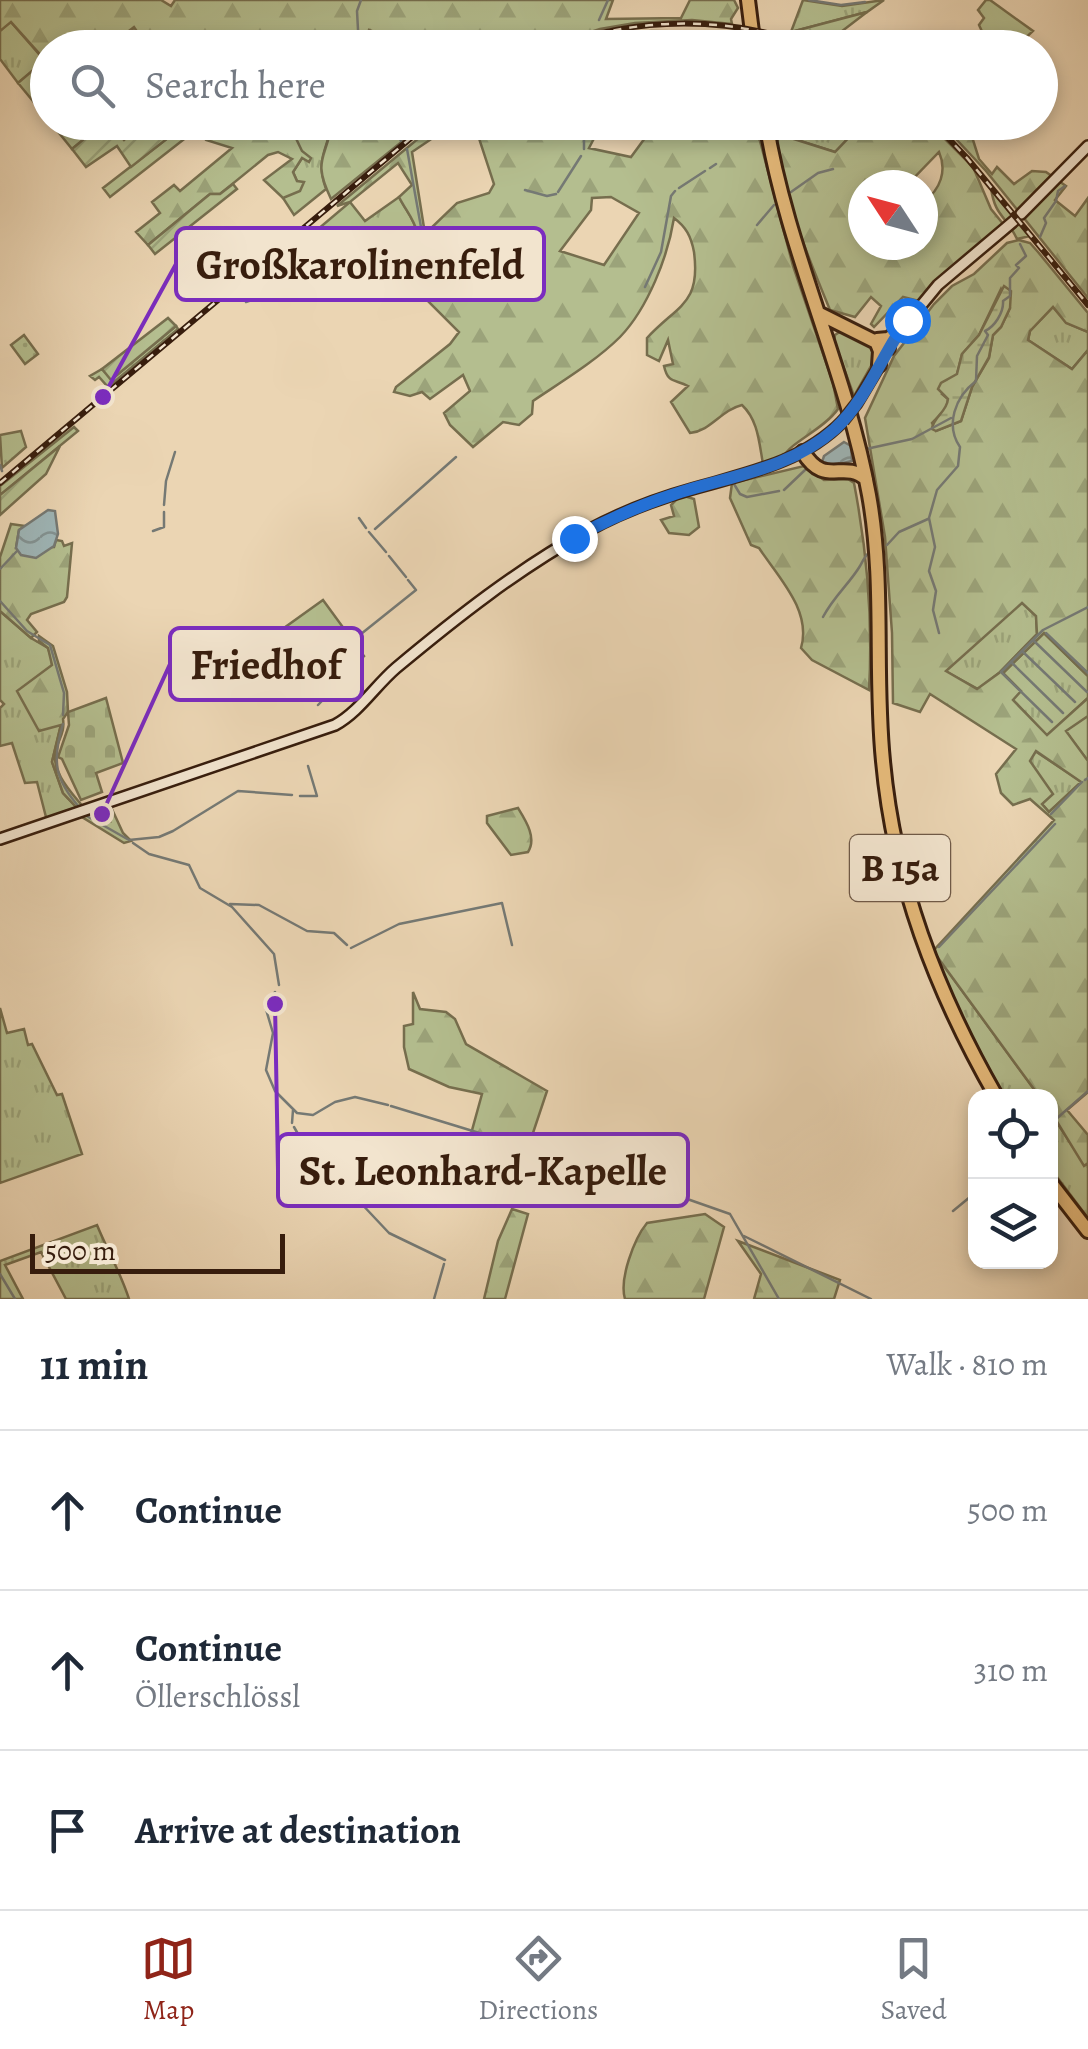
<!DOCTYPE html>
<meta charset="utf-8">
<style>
body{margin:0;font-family:Alegreya,serif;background:#f6f6f7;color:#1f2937}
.controls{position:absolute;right:30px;bottom:30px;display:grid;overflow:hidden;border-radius:20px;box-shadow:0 5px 15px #0003}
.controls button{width:90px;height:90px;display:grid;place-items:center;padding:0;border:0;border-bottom:2px solid #e0e1e3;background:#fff;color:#1f2937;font:50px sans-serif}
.compass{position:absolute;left:848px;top:170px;width:90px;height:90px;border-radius:50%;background:#fff;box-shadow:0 5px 15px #0003;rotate:306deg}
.scale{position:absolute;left:30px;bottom:25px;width:255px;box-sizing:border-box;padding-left:10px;border:5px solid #371d0d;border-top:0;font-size:28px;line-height:35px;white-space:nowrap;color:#371d0d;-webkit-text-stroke:8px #f2e4ce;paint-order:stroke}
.stop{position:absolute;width:30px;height:30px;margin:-22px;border:8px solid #1a73e8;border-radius:50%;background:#fff}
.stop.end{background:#1a73e8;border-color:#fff;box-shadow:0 2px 10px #0008}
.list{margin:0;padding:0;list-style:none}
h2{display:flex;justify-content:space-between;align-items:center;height:130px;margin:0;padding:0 40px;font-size:42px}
h2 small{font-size:32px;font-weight:400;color:#747a83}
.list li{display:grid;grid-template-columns:65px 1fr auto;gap:30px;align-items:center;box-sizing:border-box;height:160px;padding:0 40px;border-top:2px solid #e0e1e3}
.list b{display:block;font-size:38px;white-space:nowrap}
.list p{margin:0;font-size:32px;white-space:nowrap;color:#747a83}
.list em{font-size:32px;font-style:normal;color:#747a83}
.icon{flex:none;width:55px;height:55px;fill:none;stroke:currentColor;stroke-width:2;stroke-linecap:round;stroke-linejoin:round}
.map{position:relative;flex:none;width:1088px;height:1299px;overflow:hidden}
.search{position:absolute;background:#fff;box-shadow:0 5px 15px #0003;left:30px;right:30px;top:30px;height:110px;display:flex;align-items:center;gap:25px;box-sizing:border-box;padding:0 35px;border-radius:55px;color:#747a83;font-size:38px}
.sheet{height:610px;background:#fff}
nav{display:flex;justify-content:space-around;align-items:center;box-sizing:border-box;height:140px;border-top:2px solid #e0e1e3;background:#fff;font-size:28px;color:#747a83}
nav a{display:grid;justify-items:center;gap:5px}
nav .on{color:#8f2418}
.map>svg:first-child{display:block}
.grass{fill:url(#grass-tufts);stroke:#766e4e;stroke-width:2.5}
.forest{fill:url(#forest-firs);stroke:#766e4e;stroke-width:2.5;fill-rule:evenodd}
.wetland{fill:url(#wetland-marsh);stroke:#766e4e;stroke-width:2.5}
.cemetery{fill:url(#cemetery-stones);stroke:#766e4e;stroke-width:2.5}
.park{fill:url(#park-dots);stroke:#766e4e;stroke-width:2.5}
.garden{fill:url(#garden-furrows);stroke:#766e4e;stroke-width:2.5}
.water{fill:url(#water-waves);stroke:#757974;stroke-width:2.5}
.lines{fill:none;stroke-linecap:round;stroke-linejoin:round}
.stream{stroke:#757974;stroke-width:2.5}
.secondary-casing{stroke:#371d0d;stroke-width:14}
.highway-casing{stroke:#371d0d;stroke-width:18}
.secondary{stroke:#f2e4ce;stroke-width:9}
.highway{stroke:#e6ba7a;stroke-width:12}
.rail-casing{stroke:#371d0d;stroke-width:6}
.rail{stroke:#f2e4ce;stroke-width:2.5;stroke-dasharray:8;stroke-linecap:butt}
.secondary-bridge-casing{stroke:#371d0d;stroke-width:14;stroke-linecap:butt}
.secondary-bridge{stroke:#f2e4ce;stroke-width:9}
.route{stroke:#1a73e8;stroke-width:12}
.labels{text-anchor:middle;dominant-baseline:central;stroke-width:9;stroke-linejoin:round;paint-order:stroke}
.shield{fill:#f2e4ce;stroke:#6f5947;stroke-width:2.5}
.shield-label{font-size:38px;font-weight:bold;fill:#371d0d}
.leader{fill:none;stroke:#7b2cbf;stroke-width:4}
.callout-dot{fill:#7b2cbf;stroke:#f2e4ce;stroke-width:4}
.callout{fill:#f2e4ce;stroke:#7b2cbf;stroke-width:4}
.callout-label{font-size:42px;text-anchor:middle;font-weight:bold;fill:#371d0d}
</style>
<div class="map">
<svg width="1088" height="1299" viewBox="0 0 1088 1299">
<defs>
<pattern id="grass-tufts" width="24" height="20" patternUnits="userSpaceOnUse" patternTransform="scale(2.5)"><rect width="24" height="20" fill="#b4be8f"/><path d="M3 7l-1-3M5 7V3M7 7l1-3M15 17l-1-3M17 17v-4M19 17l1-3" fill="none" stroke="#9ba37a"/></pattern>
<pattern id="forest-firs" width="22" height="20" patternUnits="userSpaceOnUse" patternTransform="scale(2.5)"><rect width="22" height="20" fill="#b4be8f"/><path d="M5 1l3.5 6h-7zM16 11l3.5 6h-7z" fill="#9ba37a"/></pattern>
<pattern id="wetland-marsh" width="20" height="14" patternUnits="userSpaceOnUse" patternTransform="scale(2.5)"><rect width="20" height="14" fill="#b4be8f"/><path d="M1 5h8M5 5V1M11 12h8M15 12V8" fill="none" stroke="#9ba37a"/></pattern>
<pattern id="cemetery-stones" width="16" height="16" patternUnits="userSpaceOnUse" patternTransform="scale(2.5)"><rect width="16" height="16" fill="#b4be8f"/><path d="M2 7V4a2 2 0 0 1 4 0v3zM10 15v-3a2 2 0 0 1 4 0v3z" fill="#9ba37a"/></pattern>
<pattern id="park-dots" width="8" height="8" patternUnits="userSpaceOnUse" patternTransform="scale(2.5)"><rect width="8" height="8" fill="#b4be8f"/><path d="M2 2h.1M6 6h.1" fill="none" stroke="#9ba37a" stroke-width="1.8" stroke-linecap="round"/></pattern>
<pattern id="garden-furrows" width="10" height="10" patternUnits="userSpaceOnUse" patternTransform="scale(2.5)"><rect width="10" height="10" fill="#b4be8f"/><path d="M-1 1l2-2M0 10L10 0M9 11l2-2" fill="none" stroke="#9ba37a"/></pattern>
<pattern id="water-waves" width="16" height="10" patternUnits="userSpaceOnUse" patternTransform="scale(2.5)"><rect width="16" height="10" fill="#9eb6b8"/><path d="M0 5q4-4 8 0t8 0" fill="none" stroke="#829394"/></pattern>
</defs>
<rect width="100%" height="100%" fill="#ebd5b3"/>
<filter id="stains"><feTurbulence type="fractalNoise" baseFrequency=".002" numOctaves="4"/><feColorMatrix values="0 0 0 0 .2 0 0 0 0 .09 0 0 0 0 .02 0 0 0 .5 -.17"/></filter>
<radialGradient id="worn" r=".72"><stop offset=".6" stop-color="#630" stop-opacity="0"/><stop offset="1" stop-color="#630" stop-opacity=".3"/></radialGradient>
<path class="grass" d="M803 0 842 6 884 0 867 12 791 32Z
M986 0H990L1033 31 1016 47H983L980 42 985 38 979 25 984 18 978 10Z
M10 21 45 61 18 83 0 59V31Z
M135 27 148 47 109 48Z
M369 30 395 40 402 47 365 48Z
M856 122 860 126 835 152 778 134 779 123Z
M322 123H332C327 151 315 159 326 189L294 215 283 198 294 192 297 181 293 172 302 158 291 130 298 124Z
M991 188 1030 236 1017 239C1006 215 995 217 991 188Z
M399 197C406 211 413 217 418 234L384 259 315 281 307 270 299 273 285 257 350 202 365 221Z
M1053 307 1067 323 1088 332V350L1072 369 1028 340 1030 331Z
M176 326 178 329 108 387 99 377 95 380 90 376 102 369 112 379Z
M844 329 874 345 876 357 854 396 834 341 835 335Z
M74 427 78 431 0 495V486Z
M21 431 26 447 2 468 0 435Z
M1022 602 1036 616 1037 634 999 673 978 689 945 671Z
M0 611 31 638 48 648 51 657 61 724 52 762 63 793 79 810 47 821 37 782 25 783 12 743 0 746V708L4 704 0 700Z
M1044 633 1088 676V698L1047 736 1013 700 1003 673Z
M1087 714 1088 716V761L1065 731Z
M1035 751 1082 782 1049 812 1042 804 1029 761Z
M933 951 1039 1096H1004L960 1015Z
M0 1008 7 1033 24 1029 28 1045 32 1044 57 1095 62 1094 82 1154 0 1183Z
M1050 1112 1085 1165 1088 1163V1218L1051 1169Z
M97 1225C108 1252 120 1271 129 1299H66L41 1252 5 1265 23 1299H0V1261Z"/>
<path class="forest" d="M0 0H161L171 6 175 0H613L606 19 681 18 690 0H734L738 8 731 19 732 24 692 20 635 23 600 29 544 47H401L395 40 369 30 365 47 148 48 134 27 108 47 48 48 47 98 37 106 18 83 45 60 11 22 0 31Z
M867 12 833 38 828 47 790 36 791 32Z
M651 31 727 32V38L711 42 708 47H569L620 34Z
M729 122 740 126 750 136 755 132 760 141 793 266 833 383 838 409C824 429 791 442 784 456L763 464C759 442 758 420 742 405 721 410 711 431 690 433L671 402 688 386C675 379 668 384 664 366L673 364 668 340 659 361 647 355V338C677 305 701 305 694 252 691 236 686 227 674 218 668 256 648 308 620 337 596 361 561 382 533 401L532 414 519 425 503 422 473 447 450 425 444 413 470 391 463 375 430 399 422 392 410 396 394 392 396 387 450 344 459 332 423 296 416 297 384 259 418 234C413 217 406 211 399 197L412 185 398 163 350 202 337 206 437 123H455L412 152 425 234 457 203 489 193 494 184 474 123H602L589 148 631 157 656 123ZM611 197 639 213 604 265 560 251 591 210 592 198Z
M51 123H100L95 131 72 149Z
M119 123H164L148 136 123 140 113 127Z
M187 123H322L298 124 292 130 302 151 311 158 309 162 302 158 293 172 297 181 304 182 300 191 283 198 264 180 292 159 278 152 268 155 220 194H210L148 245 136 232 160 213 152 202 174 185 180 191 232 148 206 140 197 129 110 197 103 188Z
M332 123V122L425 123 331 199C312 159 326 160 332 123Z
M856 123H929L973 167 991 209 1004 225 951 269 919 301 903 297 874 327 871 324 881 306 871 297 855 317 830 310C812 266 775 180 778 134L835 152 859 127ZM939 152C947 170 941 190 923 202V245H863V185H907Z
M941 123H972L978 129 973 140 979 159 992 174 997 167 1014 184 1032 171 1046 172 1066 186 1055 200 1075 216 1088 198V298L986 171Z
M1019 240 1030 243 1038 252 1088 313V332L1066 323 1053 307 1030 331 1028 340 1072 369 1088 350V676L1044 633 1003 673 1021 691 1013 700 1047 735 1088 698V716L1066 731 1088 761V1092L1067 1110 1088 1135V1163L1084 1166 1051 1112 1050 1096H1039L933 951 1054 820 1030 799 1013 805 1001 793 996 774 1016 749 930 694 920 712 893 703 892 633 885 537 865 418 894 356 934 304 952 286 974 274 1007 243ZM1001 289 1010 308 1001 327 993 335 989 358 972 387 961 421 936 431 932 423 947 408 948 399 942 394 957 374 962 354 979 335ZM1022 603 1036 616 1037 634 999 673 977 689 946 671ZM1036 751 1081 782 1049 812 1042 804 1053 794 1030 761Z
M804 466 824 480 848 479 854 483C867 551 873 621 869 690L812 660 801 648C812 611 779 578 759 548L751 545 730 498 732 483Z
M681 495 694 499 699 527 689 535 669 533 661 520 674 516 671 505Z
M11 524 25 526 19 530 16 548 54 547 56 540 62 541 64 546 72 543 67 597 64 602 31 614 27 620 37 632 31 638 0 611V557Z
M323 600 364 656 350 670 354 677 341 690 331 688 316 699 260 670 275 649 270 638Z
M39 636 53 646 67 692 68 712 63 719C65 732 59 738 56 750 50 772 73 794 84 808L79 810 63 793 52 762 61 725 39 731 17 691 52 665 48 648 39 641Z
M111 807 123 833 131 841 124 843 82 817 88 812 110 821 108 809Z
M518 808C526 821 537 838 528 852L511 855 487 823V816Z
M413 992 420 1009 446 1012 455 1019 466 1044 547 1091 527 1151 471 1134 482 1094 449 1087 409 1069 404 1047V1026L413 1024Z
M512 1209 528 1214 505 1299H484L498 1241Z
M705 1214 724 1227 704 1299H625C619 1279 634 1239 647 1223Z
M738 1241 840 1280 834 1299H754L761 1274Z"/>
<path class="wetland" d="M1004 286 1011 291 1010 308 1001 327 993 335 989 357 972 387 961 421 936 431 932 429C933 417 947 412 948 399L938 389 941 383 957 374 962 354 979 335Z"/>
<path class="cemetery" d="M106 698 123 763 96 773 102 792 81 800 62 759 58 757 69 725 68 712Z"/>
<path class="park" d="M24 335 38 354 25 364 11 345Z"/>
<path class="garden" d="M164 123H187L131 167 117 146 86 167 72 149 97 128 106 137 115 130 124 140 136 129 149 136Z
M233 184 237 189 155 254 148 245 210 194H220Z
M168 318 176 326 111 380 102 369Z
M60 446 46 474 0 515V495Z"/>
<path class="water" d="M844 442 851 446 852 461 835 465 822 462 824 456Z
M48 510 55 511 58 534 54 546 36 558 21 555 16 548 19 530Z"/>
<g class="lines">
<path class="stream" d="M809 0 841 5 865 2
M599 20 608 0
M601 47V48
M359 48 357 11 361 0
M397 122 399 135
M400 139 401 141
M407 149 421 227
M584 149V122
M710 168 716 164
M679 188 705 171
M525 190 547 196 556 194
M558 192 581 156
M791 192 818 173 833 169
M757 225 774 205
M1040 237 1046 223 1044 218 1056 201 1058 191 1065 186
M425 238 434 255
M645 287 661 252 671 196 675 191
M246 302 374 261
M866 449 912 439 951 418
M0 465 2 471
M734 484 740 494 747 497 779 491
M784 490 805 470
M164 505 166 481 175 452
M359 518 366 528
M375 529 456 457
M153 531 164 527V512
M369 532 386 552
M887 545 899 532 928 519
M389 556 406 577
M0 569 17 551
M0 601 27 631 50 645 64 693 63 715
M823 617C834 596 850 583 860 566 863 561 865 555 870 552
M939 633 933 610 936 591 929 571 935 547 929 518 937 490 958 466 960 447C945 425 955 397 976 381L977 356 988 335 985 331C994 327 1004 313 1003 301L1010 296V278L1019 268 1016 265 1026 256 1020 244
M1046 633 1088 673
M356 638 416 590 408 580
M353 641 363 656
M1034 641 1087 692
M1022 651 1075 702
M1011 662 1063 713
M318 705 362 660
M1052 722 1001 672 1043 630 1088 607
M63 724C52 760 54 779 80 808
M1085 780 1088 778
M300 796H317L308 766
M1051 814 1082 782
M85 815 129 840 159 837 173 831 238 791 292 795
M133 843 149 854 189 865 200 888 232 907 274 954 279 985
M230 904 259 905 307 931 334 933 347 945
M939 947 1055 824
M351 948 399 924 502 903 512 945
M275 992 265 1006 273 1033 266 1070 275 1091 297 1113 313 1115 335 1102 355 1097 388 1105
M391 1106 522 1146
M292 1123 293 1110
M294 1127 320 1172 357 1199 389 1233 445 1260
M1050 1129 1056 1124 1055 1120 1088 1091
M532 1150 647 1185
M653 1187 730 1214 779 1299
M953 1211 976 1192
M744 1236 871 1299
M0 1274 15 1299
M434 1299 444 1264"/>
<defs>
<path id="secondary" d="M1021 214 1088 146
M896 336 938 285 1015 220
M857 403 881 363
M0 839 335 725C359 712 375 686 396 668 456 618 518 569 587 531 620 513 656 499 692 489 747 473 802 463 843 421"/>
<path id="highway" d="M748 0 754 48
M766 122C787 251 846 368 869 495 885 583 874 672 883 761 894 882 936 991 996 1096
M820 314 888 348
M877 340 888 339 899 332
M876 341 880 351 879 365
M803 452C825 488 843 459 866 479
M1050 1182 1088 1231"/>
</defs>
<use href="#secondary" class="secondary-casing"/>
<use href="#highway" class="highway-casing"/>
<use href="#secondary" class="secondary"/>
<use href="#highway" class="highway"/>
<defs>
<path id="rail" d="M552 48C635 16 732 15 815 48
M933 122 967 158 1088 305
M0 483 430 122"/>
</defs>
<use href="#rail" class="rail-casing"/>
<use href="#rail" class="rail"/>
<defs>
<path id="secondary-bridge" d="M843 421 857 403"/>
</defs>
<use href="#secondary-bridge" class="secondary-bridge-casing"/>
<use href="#secondary-bridge" class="secondary-bridge"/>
</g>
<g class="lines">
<path class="route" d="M574 538C605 521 638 506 672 495 728 476 789 470 835 429 867 399 882 355 907 320"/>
</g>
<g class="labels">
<rect class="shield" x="850" y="835" width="100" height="66" rx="8"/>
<g class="shield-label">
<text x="900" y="868">B 15a</text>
</g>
</g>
<path class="leader" d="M103 397L176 264M102 814L170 664M275 1004L278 1170"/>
<g class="callout-dot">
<circle cx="103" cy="397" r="10"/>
<circle cx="102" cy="814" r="10"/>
<circle cx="275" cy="1004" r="10"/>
</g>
<g class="callout">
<rect x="176" y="228" width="368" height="72" rx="10"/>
<rect x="170" y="628" width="192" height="72" rx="10"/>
<rect x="278" y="1134" width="410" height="72" rx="10"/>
</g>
<g class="callout-label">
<text x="360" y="279">Großkarolinenfeld</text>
<text x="266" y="679">Friedhof</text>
<text x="483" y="1185">St. Leonhard-Kapelle</text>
</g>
<rect width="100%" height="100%" filter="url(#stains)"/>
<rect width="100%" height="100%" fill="url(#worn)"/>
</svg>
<div class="controls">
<button><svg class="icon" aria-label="locate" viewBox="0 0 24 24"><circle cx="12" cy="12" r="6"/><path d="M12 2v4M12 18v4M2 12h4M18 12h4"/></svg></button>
<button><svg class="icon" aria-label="layers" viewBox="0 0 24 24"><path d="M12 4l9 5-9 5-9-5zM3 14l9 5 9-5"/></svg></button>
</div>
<svg class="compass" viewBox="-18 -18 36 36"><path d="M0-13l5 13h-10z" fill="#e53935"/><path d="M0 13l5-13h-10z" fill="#747a83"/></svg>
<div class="scale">500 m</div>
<div class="stop" style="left:907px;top:320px"></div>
<div class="stop end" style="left:574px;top:538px"></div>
<div class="search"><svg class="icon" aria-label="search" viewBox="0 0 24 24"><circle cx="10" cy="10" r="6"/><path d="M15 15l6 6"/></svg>Search here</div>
</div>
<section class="sheet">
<h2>11 min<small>Walk · 810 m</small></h2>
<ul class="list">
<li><svg class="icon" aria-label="ahead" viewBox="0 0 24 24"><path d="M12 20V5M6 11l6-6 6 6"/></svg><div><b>Continue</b></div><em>500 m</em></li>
<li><svg class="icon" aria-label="ahead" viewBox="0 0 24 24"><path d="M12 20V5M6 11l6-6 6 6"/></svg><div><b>Continue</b><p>Öllerschlössl</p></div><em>310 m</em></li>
<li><svg class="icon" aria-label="arrive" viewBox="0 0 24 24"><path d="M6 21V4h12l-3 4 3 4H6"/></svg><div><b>Arrive at destination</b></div></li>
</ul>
</section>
<nav>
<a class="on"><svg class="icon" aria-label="map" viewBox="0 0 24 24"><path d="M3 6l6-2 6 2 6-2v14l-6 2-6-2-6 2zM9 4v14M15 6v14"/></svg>Map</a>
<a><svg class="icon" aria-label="directions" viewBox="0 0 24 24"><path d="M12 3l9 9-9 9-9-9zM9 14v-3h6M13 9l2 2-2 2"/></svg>Directions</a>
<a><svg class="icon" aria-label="saved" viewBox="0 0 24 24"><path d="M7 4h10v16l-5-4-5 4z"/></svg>Saved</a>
</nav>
